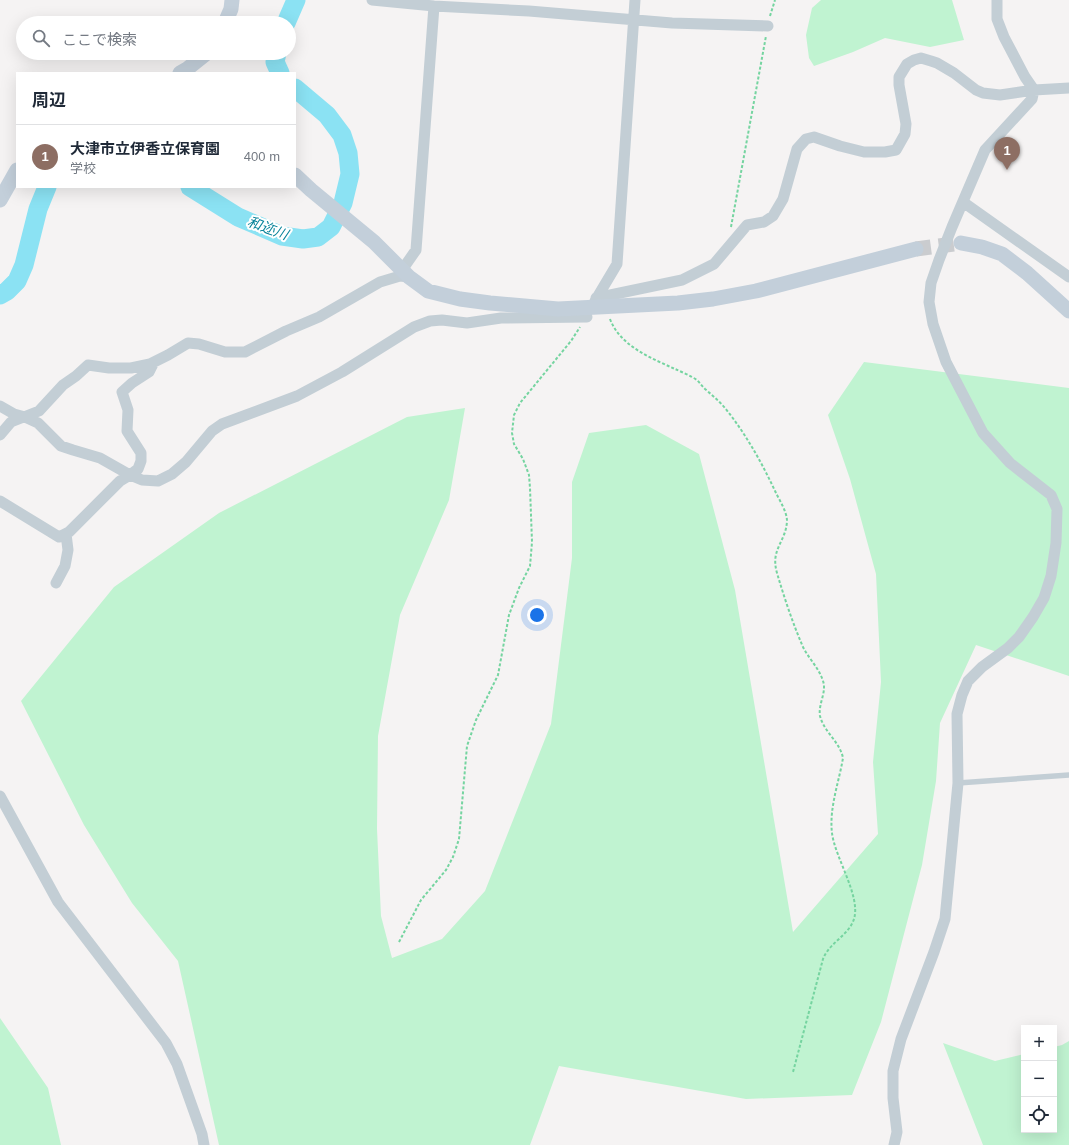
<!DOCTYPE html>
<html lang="ja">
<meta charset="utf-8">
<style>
body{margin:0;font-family:Arial,"Noto Sans JP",sans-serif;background:#f6f6f7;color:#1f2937}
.controls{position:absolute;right:12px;bottom:12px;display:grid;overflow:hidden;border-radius:0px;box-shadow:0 4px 16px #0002}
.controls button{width:36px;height:36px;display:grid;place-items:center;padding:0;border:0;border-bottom:1px solid #e0e1e3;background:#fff;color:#1f2937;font:20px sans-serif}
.you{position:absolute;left:537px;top:615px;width:14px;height:14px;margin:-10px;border:3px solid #fff;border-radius:50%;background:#1a73e8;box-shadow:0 0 0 6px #1a73e833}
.badge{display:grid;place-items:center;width:26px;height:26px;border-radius:50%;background:#0f766e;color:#fff;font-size:13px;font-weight:700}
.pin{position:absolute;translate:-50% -33px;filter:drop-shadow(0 1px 2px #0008)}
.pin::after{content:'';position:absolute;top:21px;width:14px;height:12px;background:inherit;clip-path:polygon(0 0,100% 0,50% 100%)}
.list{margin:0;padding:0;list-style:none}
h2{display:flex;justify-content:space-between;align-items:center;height:52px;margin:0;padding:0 16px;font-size:17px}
h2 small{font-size:13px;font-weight:400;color:#747a83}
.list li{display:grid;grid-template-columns:26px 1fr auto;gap:12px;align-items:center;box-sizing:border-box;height:64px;padding:0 16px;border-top:1px solid #e0e1e3}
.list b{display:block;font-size:15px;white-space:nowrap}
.list p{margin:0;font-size:13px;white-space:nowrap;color:#747a83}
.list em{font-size:13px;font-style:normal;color:#747a83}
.icon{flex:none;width:22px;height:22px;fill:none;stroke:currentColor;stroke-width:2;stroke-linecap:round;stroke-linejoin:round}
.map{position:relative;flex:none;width:1069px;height:1145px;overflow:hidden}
.search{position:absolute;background:#fff;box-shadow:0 4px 16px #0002;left:16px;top:16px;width:280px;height:44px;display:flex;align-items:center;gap:10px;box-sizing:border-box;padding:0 14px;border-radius:22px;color:#747a83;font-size:15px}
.panel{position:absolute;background:#fff;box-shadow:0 4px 16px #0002;left:16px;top:72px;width:280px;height:116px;border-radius:0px}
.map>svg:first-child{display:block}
.green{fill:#c0f3d1}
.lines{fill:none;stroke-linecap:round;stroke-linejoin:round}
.river{stroke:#8be2f3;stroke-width:19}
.secondary-tunnel{stroke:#cacccf;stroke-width:15;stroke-dasharray:15 8;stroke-linecap:butt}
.path{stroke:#75d4a0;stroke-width:2;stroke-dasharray:3 2;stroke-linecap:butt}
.lane{stroke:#c3ced5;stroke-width:5.5}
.street{stroke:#c3ced5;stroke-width:11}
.secondary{stroke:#c3cfda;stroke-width:15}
.labels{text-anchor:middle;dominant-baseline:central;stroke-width:4;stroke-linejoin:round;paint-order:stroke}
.water-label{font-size:14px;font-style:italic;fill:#068299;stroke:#fff}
</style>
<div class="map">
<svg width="1069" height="1145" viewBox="0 0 1069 1145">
<rect width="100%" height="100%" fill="#f5f3f3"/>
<path class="green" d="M821 0H952L964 40 930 47 885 38 853 52 814 66 809 58 806 35 812 8Z
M864 362 1069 388V676L976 645 940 723 936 781 922 865 881 1022 852 1095 746 1099 559 1066 530 1145H219L178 961 132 903 84 825 21 701 114 587 219 513 407 417 465 408 449 500 400 615 378 736 377 829 381 916 392 958 442 939 485 891 551 724 572 558V482L589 433 646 425 699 454 735 590 793 932 878 834 873 762 881 682 876 574 850 479 828 415Z
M0 1018 48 1088 61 1145H0Z
M1069 1041V1145H983L943 1043 995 1061 1024 1054V1130H1054V1047L1062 1045Z"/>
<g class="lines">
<path class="river" d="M286 23 296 0
M277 53 275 62 280 73
M190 187 238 217 282 236 303 239 318 237 331 227 343 203 350 174 348 153 342 135 327 115 295 88
M0 295 7 291 17 281 24 265 38 209 47 187"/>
<path class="secondary-tunnel" d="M916 249 961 243"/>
<path class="path" d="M770 16 775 0
M731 227 766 36
M610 319C620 346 651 358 675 369 682 372 691 376 697 380 700 383 702 386 705 389 712 395 719 401 725 408 746 434 762 463 776 493 780 501 787 512 787 521 786 542 770 549 777 573 784 597 793 624 803 647 809 659 819 668 823 681 827 692 818 704 820 716 824 732 840 742 843 758 839 782 829 808 832 833 835 858 861 896 854 919 849 935 829 943 823 959L793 1072
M399 942 421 900 446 870 453 857 459 839 467 746 476 720 498 675 509 615 519 588 530 566 532 542 530 488 529 475 523 459 514 444 512 433 514 415 520 403 571 341 580 327"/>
<path class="lane" d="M958 783 1069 775"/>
<path class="street" d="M372 0 434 6 529 11 672 23 768 26
M963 202 1069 277
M402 270 416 250 434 6
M596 298 682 280 714 264 747 225 764 222 773 216 783 199 797 149 806 139 814 137 840 146 864 152H885L896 150 905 134 906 124 899 85V77L907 64 914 60 921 58 931 61 937 63 954 73 976 90 983 93 1000 95 1034 90 1069 88
M595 301 617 264 635 0
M0 406 14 414 25 417 38 423 61 446 73 450 100 458 130 475 142 480 158 481 172 474 186 462 212 431 222 424 297 396 342 372 414 327 430 321 442 320 467 323 501 318 587 317
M0 435 11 422 39 411 63 385 76 376 88 365 109 368H131L150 364 168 355 188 343 199 344 225 352H245L286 331 319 317 380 282 400 276 409 277
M0 501 59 537 69 532 120 481 130 475 138 469 141 461V453L127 431 128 410 122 392 132 383 149 372 154 362
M56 583 65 566 68 550 66 534
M0 796 58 902 166 1043 177 1064 202 1134 204 1145
M894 1145 897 1132 893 1098V1071L901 1039 934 952 945 919 958 783 957 714 962 695 968 681 982 667 1008 648 1019 637 1033 617 1044 598 1051 576 1056 543 1057 509 1051 495 1010 463 983 433 946 362 933 324 929 302 931 283 939 260 952 227 985 150 1032 99 1034 90 1025 77 1004 37 997 19V0"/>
<path class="secondary" d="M225 23 231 9 232 0
M180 73 187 69 207 53
M295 175 311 190 374 242 409 277 428 291 460 299 490 303 558 309 678 303 713 299 756 291 916 249
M0 200 17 170
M961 243 982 247 1002 254 1027 273 1069 311"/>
</g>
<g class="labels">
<g class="water-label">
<text transform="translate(268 228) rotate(20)">和迩川</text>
</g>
</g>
</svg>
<div class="controls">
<button>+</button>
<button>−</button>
<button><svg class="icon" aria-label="locate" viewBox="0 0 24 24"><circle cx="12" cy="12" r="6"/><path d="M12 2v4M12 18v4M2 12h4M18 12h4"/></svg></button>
</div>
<div class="you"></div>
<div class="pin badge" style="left:1007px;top:170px;background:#8d6e63">1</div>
<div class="search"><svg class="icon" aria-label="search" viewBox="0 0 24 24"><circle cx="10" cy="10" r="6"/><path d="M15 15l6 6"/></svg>ここで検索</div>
<section class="panel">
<h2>周辺<small></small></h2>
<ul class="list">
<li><span class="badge" style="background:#8d6e63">1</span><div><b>大津市立伊香立保育園</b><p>学校</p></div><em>400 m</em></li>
</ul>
</section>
</div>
